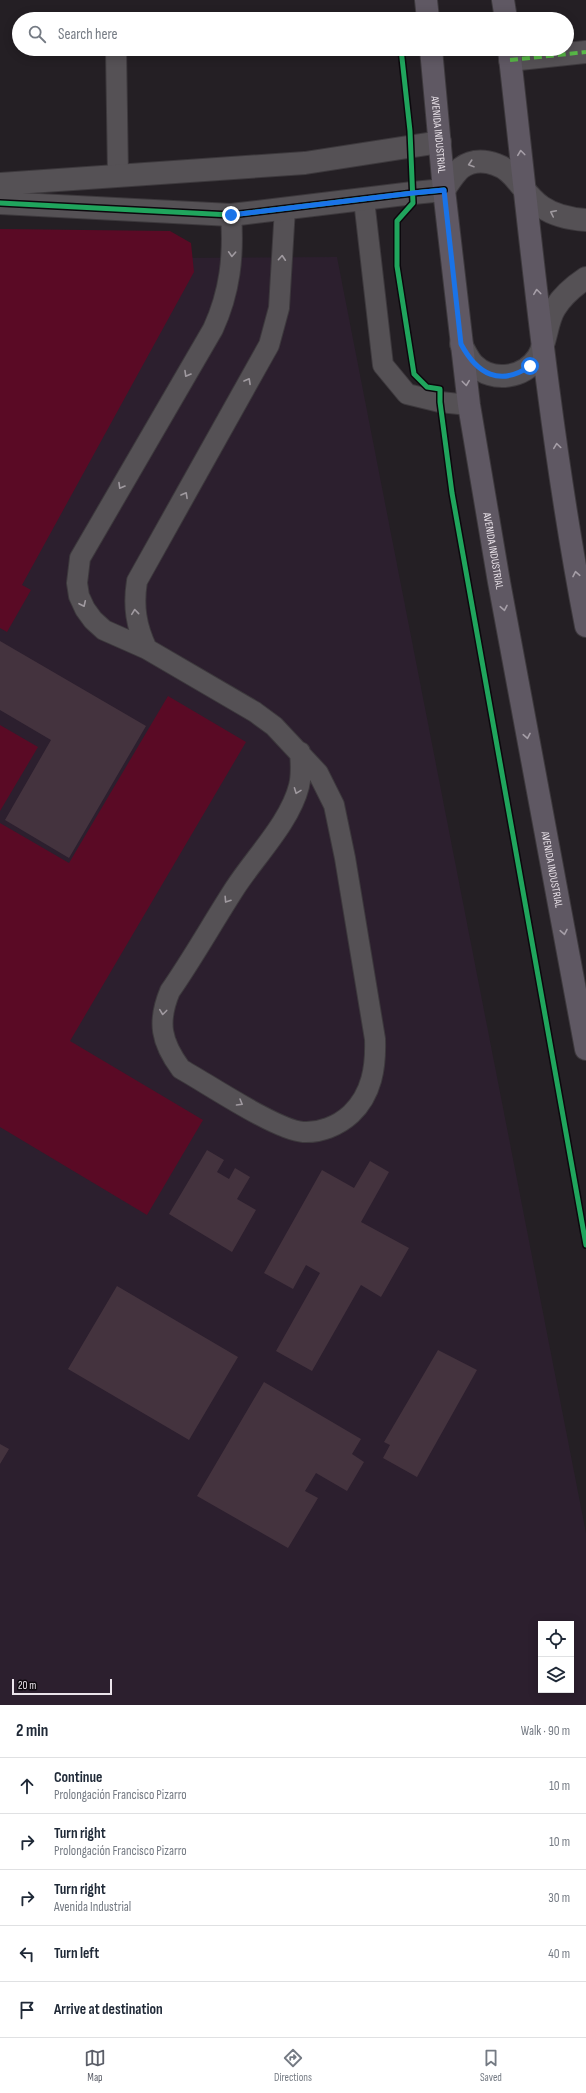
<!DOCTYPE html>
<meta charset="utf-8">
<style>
body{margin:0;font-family:"Sofia Sans Condensed",sans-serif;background:#f6f6f7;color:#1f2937}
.controls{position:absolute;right:12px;bottom:12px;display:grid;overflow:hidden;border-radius:0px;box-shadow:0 2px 10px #0003}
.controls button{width:36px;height:36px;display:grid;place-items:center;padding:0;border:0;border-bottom:1px solid #e0e1e3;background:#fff;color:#1f2937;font:20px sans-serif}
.scale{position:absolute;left:12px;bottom:10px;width:100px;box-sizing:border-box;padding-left:4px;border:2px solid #ebe4eb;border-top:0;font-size:11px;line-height:14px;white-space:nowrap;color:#ebe4eb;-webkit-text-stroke:3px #0c080d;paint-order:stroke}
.stop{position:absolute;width:12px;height:12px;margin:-9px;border:3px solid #1a73e8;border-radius:50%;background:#fff}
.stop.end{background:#1a73e8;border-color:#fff;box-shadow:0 1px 4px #0008}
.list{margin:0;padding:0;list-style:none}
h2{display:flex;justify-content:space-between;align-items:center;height:52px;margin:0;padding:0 16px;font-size:17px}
h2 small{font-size:13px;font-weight:400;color:#747a83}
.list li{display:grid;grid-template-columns:26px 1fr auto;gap:12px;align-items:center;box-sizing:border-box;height:56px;padding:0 16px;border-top:1px solid #e0e1e3}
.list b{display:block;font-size:15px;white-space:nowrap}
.list p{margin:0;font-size:13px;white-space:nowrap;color:#747a83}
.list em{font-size:13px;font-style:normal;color:#747a83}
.icon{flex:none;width:22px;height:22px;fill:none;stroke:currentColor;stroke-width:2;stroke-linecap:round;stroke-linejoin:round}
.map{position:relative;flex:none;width:586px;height:1705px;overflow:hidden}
.search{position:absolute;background:#fff;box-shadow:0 2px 10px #0003;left:12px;right:12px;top:12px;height:44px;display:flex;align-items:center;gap:10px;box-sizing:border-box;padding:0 14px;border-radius:22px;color:#747a83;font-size:15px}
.sheet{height:332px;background:#fff}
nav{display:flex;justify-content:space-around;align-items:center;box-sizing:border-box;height:56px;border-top:1px solid #e0e1e3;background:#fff;font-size:11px;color:#747a83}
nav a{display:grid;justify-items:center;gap:2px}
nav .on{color:#5b5e68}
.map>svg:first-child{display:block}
.built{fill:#2c1f2e;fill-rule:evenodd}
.green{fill:#5a0a25}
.building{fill:#44333e}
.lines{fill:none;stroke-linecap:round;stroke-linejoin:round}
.service-casing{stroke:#3d393d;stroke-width:22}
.minor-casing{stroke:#3d393d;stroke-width:24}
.tertiary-casing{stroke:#3d393d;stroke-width:24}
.secondary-casing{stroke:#3d393d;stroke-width:24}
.primary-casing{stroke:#3d393d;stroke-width:24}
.service{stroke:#555155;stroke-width:20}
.minor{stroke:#555155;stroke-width:22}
.tertiary{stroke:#555155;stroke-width:22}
.secondary{stroke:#555155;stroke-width:22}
.primary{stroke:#5f5863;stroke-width:22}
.quiet{stroke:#58b947;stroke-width:4;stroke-dasharray:8 4;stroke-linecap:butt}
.cycleway-casing{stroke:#0c080d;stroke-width:8}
.cycleway{stroke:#20a55d;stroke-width:5}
.oneway{stroke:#a59ea7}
.oneway2{stroke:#a09aa0}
.route{stroke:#1a73e8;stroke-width:5}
.labels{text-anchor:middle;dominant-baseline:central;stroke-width:3;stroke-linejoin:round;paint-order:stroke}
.street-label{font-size:11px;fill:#ebe4eb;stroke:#0c080d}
</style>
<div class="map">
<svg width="586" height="1705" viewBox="0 0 586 1705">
<rect width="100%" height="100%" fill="#241f24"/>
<path class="built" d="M337 257 586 1533V1705H0V259ZM541 1624H571V1690H541Z"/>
<path class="green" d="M0 229 170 231 191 243 194 272 22 585 31 590 7 632 0 628Z
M168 696 246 742 70 1041 203 1120 147 1215 0 1127V823L69 863Z
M0 725 38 747 0 811Z"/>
<path class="building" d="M0 641 146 726 69 858 5 820 51 740 0 710Z
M207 1150 224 1160 217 1172 229 1179 235 1168 250 1177 237 1199 256 1210 232 1252 169 1214Z
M370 1161 389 1172 361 1222 409 1248 381 1297 361 1285 312 1371 276 1351 320 1273 306 1265 293 1289 264 1273 322 1170 354 1188Z
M117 1286 238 1357 189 1440 68 1369Z
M438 1350 477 1370 417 1477 383 1458 390 1445 384 1442Z
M264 1382 361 1439 352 1454 364 1462 347 1491 316 1473 305 1491 318 1498 288 1548 197 1496Z
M0 1444 9 1449 0 1464Z"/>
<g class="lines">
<defs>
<path id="service" d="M116 49 118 176
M364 200 383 365 407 394 440 402 469 405
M231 215C234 256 230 292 213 329L80 558 77 583 79 596 85 609 93 620 104 630 147 649 255 712 274 726 318 773 334 805 345 858 375 1039C376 1067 372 1094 351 1114 338 1126 320 1133 303 1132 276 1130 208 1084 181 1069 161 1042 157 1022 170 991 193 958 213 922 235 888 255 857 290 822 299 786 302 774 301 764 300 752
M147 649C136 626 133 606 137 581L269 345 279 308 285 208"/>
<path id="minor" d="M510 60 586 52"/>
<path id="tertiary" d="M0 184 305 163 440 142
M0 203 231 215 413 193 444 190"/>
<path id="secondary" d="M444 190C449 183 454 174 461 168 477 156 500 162 513 176 523 187 530 199 542 207 555 216 571 219 586 220
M461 344C465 351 468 359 474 365 493 383 524 378 538 357 547 342 546 322 555 308 563 295 574 286 586 278"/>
<g id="primary">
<path d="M426 0 428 19"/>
<path d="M503 0 506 19"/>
<path id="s1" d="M431 49 444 190 469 405 499 582 586 1049"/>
<path d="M509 49C531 242 549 436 586 626"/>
</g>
</defs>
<use href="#service" class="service-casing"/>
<use href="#minor" class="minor-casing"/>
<use href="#tertiary" class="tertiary-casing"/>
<use href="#secondary" class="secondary-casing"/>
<use href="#primary" class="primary-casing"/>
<use href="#service" class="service"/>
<use href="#minor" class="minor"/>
<use href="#tertiary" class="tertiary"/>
<use href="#secondary" class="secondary"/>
<use href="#primary" class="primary"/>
<path class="quiet" d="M510 60 586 52"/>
<defs>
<path id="cycleway" d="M401 49 410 131 413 203 397 221V266L414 374 427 387 440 389V402L452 493 586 1245
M0 203 231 215 413 193 444 190"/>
</defs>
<use href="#cycleway" class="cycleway-casing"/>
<use href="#cycleway" class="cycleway"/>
</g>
<defs><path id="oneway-chevron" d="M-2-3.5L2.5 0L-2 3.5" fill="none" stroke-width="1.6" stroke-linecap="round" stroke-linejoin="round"/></defs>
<g class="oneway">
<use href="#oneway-chevron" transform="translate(521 153) rotate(-97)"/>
<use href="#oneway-chevron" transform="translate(537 292) rotate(-97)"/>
<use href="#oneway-chevron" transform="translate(466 383) rotate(83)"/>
<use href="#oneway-chevron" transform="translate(557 446) rotate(-98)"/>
<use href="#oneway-chevron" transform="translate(576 574) rotate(-101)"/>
<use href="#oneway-chevron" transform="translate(504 608) rotate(79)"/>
<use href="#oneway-chevron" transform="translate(527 736) rotate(79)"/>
<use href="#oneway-chevron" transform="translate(564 932) rotate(79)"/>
</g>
<g class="oneway2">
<use href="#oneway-chevron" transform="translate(471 164) rotate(162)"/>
<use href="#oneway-chevron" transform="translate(553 213) rotate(-154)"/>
<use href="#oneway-chevron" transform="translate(232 254) rotate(93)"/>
<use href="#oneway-chevron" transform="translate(282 258) rotate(-86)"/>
<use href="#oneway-chevron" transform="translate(187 374) rotate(120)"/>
<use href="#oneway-chevron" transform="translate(248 381) rotate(-61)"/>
<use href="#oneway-chevron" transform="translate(121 486) rotate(120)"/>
<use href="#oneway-chevron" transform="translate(185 495) rotate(-61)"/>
<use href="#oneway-chevron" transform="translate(83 604) rotate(65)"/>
<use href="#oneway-chevron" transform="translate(135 612) rotate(-96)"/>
<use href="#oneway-chevron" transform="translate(297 791) rotate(111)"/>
<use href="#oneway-chevron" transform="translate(227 900) rotate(123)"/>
<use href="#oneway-chevron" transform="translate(163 1012) rotate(97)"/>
<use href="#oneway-chevron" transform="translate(240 1103) rotate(30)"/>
</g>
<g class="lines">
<path class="route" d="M231 215 413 193 444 190 461 344C477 374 500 387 530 366"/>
</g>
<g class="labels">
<g class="street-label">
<text stroke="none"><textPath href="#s1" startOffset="86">AVENIDA INDUSTRIAL</textPath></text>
<text stroke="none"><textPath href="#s1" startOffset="506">AVENIDA INDUSTRIAL</textPath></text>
<text stroke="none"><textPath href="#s1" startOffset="830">AVENIDA INDUSTRIAL</textPath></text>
</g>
</g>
</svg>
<div class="controls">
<button><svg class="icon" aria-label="locate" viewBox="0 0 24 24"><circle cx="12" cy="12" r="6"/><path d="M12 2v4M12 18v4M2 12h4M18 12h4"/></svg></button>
<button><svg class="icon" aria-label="layers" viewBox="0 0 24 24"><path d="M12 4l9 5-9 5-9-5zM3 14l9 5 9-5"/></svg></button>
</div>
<div class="scale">20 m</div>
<div class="stop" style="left:530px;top:366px"></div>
<div class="stop end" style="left:231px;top:215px"></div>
<div class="search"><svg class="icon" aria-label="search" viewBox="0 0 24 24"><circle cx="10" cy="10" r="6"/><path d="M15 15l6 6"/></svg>Search here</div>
</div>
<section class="sheet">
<h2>2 min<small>Walk · 90 m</small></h2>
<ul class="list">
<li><svg class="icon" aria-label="ahead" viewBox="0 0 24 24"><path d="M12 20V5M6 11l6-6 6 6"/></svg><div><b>Continue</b><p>Prolongación Francisco Pizarro</p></div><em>10 m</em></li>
<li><svg class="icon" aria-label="right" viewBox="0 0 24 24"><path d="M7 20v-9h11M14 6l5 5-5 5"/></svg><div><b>Turn right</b><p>Prolongación Francisco Pizarro</p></div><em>10 m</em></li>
<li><svg class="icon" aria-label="right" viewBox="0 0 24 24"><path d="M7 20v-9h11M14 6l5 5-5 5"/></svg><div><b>Turn right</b><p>Avenida Industrial</p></div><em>30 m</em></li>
<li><svg class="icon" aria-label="left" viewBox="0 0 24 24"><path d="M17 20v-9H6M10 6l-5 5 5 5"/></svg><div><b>Turn left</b></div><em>40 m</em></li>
<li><svg class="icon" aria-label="arrive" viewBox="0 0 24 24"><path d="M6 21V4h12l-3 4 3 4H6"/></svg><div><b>Arrive at destination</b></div></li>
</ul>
</section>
<nav>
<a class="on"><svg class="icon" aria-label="map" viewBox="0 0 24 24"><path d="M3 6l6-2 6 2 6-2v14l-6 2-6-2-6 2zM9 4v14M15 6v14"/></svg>Map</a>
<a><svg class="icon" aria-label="directions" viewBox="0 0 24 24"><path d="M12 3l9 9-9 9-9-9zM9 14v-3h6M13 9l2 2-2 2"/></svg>Directions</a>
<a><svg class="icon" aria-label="saved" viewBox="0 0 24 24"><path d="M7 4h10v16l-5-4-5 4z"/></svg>Saved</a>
</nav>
